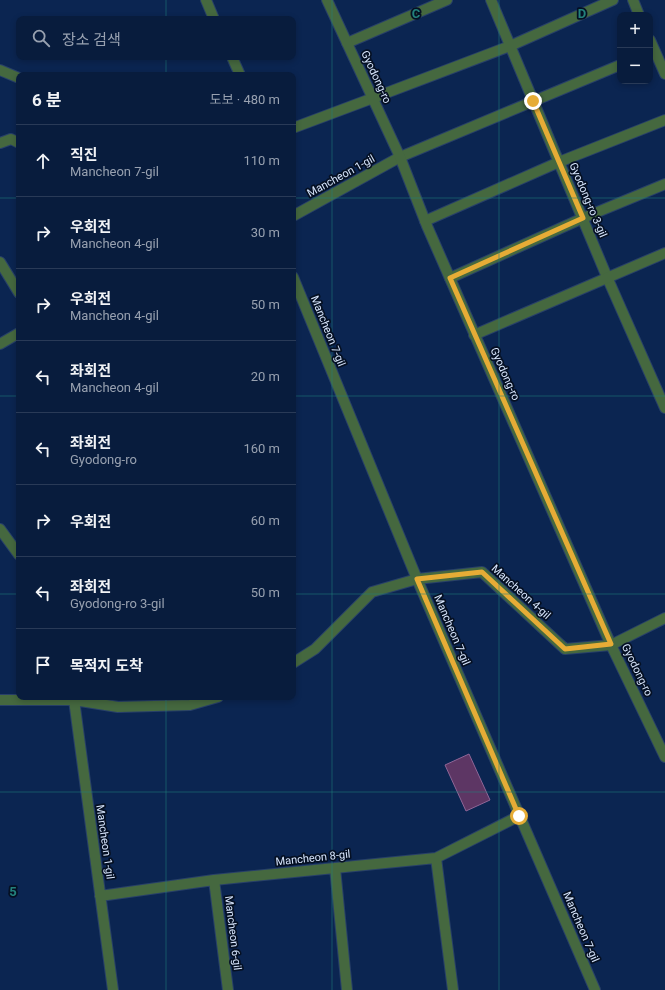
<!DOCTYPE html>
<html lang="ko">
<meta charset="utf-8">
<style>
body{margin:0;font-family:Roboto,"Noto Sans KR",sans-serif;background:#112544;color:#f1f3f6}
.controls{position:absolute;right:12px;top:12px;display:grid;overflow:hidden;border-radius:8px;box-shadow:0 2px 6px #0003}
.controls button{width:36px;height:36px;display:grid;place-items:center;padding:0;border:0;border-bottom:1px solid #293a57;background:#081c3d;color:#f1f3f6;font:20px sans-serif}
.stop{position:absolute;width:12px;height:12px;margin:-9px;border:3px solid #e6ac36;border-radius:50%;background:#fff}
.stop.end{background:#e6ac36;border-color:#fff;box-shadow:0 1px 4px #0008}
.list{margin:0;padding:0;list-style:none}
h2{display:flex;justify-content:space-between;align-items:center;height:52px;margin:0;padding:0 16px;font-size:17px}
h2 small{font-size:13px;font-weight:400;color:#98a1b0}
.list li{display:grid;grid-template-columns:26px 1fr auto;gap:12px;align-items:center;box-sizing:border-box;height:72px;padding:0 16px;border-top:1px solid #293a57}
.list b{display:block;font-size:15px;white-space:nowrap}
.list p{margin:0;font-size:13px;white-space:nowrap;color:#98a1b0}
.list em{font-size:13px;font-style:normal;color:#98a1b0}
.icon{flex:none;width:22px;height:22px;fill:none;stroke:currentColor;stroke-width:2;stroke-linecap:round;stroke-linejoin:round}
.map{position:relative;flex:none;width:665px;height:990px;overflow:hidden}
.search{position:absolute;background:#081c3d;box-shadow:0 2px 6px #0003;left:16px;top:16px;width:280px;height:44px;display:flex;align-items:center;gap:10px;box-sizing:border-box;padding:0 14px;border-radius:8px;color:#98a1b0;font-size:15px}
.panel{position:absolute;background:#081c3d;box-shadow:0 2px 6px #0003;left:16px;top:72px;width:280px;height:628px;border-radius:8px}
.map>svg:first-child{display:block}
.building{fill:#5d3664;stroke:#8f6697}
.lines{fill:none;stroke-linecap:round;stroke-linejoin:round}
.service-casing{stroke:#284069;stroke-width:12}
.minor-casing{stroke:#284069;stroke-width:12}
.tertiary-casing{stroke:#284069;stroke-width:12}
.service{stroke:#45683f;stroke-width:10}
.minor{stroke:#45683f;stroke-width:10}
.tertiary{stroke:#45683f;stroke-width:10}
.route{stroke:#e6ac36;stroke-width:5}
.grid{fill:none;stroke:#23817c;stroke-width:1;stroke-opacity:0.55}
.labels{text-anchor:middle;dominant-baseline:central;stroke-width:3.5;stroke-linejoin:round;paint-order:stroke}
.street-label{font-size:11px;fill:#d8e6fd;stroke:#051023}
.grid-label{font-size:13px;text-anchor:middle;font-weight:bold;fill:#23817c;stroke:#051023;stroke-width:3.5;stroke-linejoin:round;paint-order:stroke}
</style>
<div class="map">
<svg width="665" height="990" viewBox="0 0 665 990">
<rect width="100%" height="100%" fill="#0b2551"/>
<path class="building" d="M469 754 490 800 466 811 445 765Z"/>
<g class="lines">
<defs>
<path id="service" d="M206 0 214 19
M491 0 607 277 665 408
M347 43 447 0
M232 57 240 75
M373 98 510 46 613 0
M400 157 620 65
M425 221 559 162 665 120
M450 278 583 218 665 184"/>
<path id="minor" d="M633 0 639 15
M650 40 665 74
M0 70 19 78
M293 128 373 98
M0 143 11 139 19 143
M293 216 400 157
M0 262 19 293
M293 277 417 579 595 990
M474 335 665 253
M0 344 19 333
M0 529 19 555
M293 663 315 649 372 592 417 579 482 572 565 649 611 645 665 618
M76 697 74 700 113 990
M0 700H74L118 707 190 705 218 697
M436 858 453 990
M335 868 347 990
M214 880 228 990
M100 896 214 880 436 858 519 816"/>
<path id="tertiary" d="M327 0 400 157 427 226 611 645 665 757"/>
</defs>
<use href="#service" class="service-casing"/>
<use href="#minor" class="minor-casing"/>
<use href="#tertiary" class="tertiary-casing"/>
<use href="#service" class="service"/>
<use href="#minor" class="minor"/>
<use href="#tertiary" class="tertiary"/>
</g>
<g class="lines">
<path class="route" d="M519 816 417 579 482 572 565 649 611 644 450 278 583 218 533 101"/>
</g>
<path class="grid" d="M166 0V19M332 0V990M499 0V990M166 57V75M0 198H19M293 198H665M0 396H19M293 396H665M0 594H19M293 594H665M166 697V990M0 792H665"/>
<g class="labels">
<g class="street-label">
<text transform="translate(376 77) rotate(65)">Gyodong-ro</text>
<text transform="translate(341 176) rotate(-29)">Mancheon 1-gil</text>
<text transform="translate(588 200) rotate(67)">Gyodong-ro 3-gil</text>
<text transform="translate(328 331) rotate(68)">Mancheon 7-gil</text>
<text transform="translate(505 374) rotate(66)">Gyodong-ro</text>
<text transform="translate(521 592) rotate(42)">Mancheon 4-gil</text>
<text transform="translate(452 630) rotate(67)">Mancheon 7-gil</text>
<text transform="translate(637 670) rotate(64)">Gyodong-ro</text>
<text transform="translate(105 842) rotate(82)">Mancheon 1-gil</text>
<text transform="translate(313 858) rotate(-6)">Mancheon 8-gil</text>
<text transform="translate(581 927) rotate(67)">Mancheon 7-gil</text>
<text transform="translate(233 933) rotate(83)">Mancheon 6-gil</text>
</g>
</g>
<g class="grid-label">
<text x="416" y="18">C</text>
<text x="582" y="18">D</text>
<text x="13" y="896">5</text>
</g>
</svg>
<div class="controls">
<button>+</button>
<button>−</button>
</div>
<div class="stop" style="left:519px;top:816px"></div>
<div class="stop end" style="left:533px;top:101px"></div>
<div class="search"><svg class="icon" aria-label="search" viewBox="0 0 24 24"><circle cx="10" cy="10" r="6"/><path d="M15 15l6 6"/></svg>장소 검색</div>
<section class="panel">
<h2>6 분<small>도보 · 480 m</small></h2>
<ul class="list">
<li><svg class="icon" aria-label="ahead" viewBox="0 0 24 24"><path d="M12 20V5M6 11l6-6 6 6"/></svg><div><b>직진</b><p>Mancheon 7-gil</p></div><em>110 m</em></li>
<li><svg class="icon" aria-label="right" viewBox="0 0 24 24"><path d="M7 20v-9h11M14 6l5 5-5 5"/></svg><div><b>우회전</b><p>Mancheon 4-gil</p></div><em>30 m</em></li>
<li><svg class="icon" aria-label="right" viewBox="0 0 24 24"><path d="M7 20v-9h11M14 6l5 5-5 5"/></svg><div><b>우회전</b><p>Mancheon 4-gil</p></div><em>50 m</em></li>
<li><svg class="icon" aria-label="left" viewBox="0 0 24 24"><path d="M17 20v-9H6M10 6l-5 5 5 5"/></svg><div><b>좌회전</b><p>Mancheon 4-gil</p></div><em>20 m</em></li>
<li><svg class="icon" aria-label="left" viewBox="0 0 24 24"><path d="M17 20v-9H6M10 6l-5 5 5 5"/></svg><div><b>좌회전</b><p>Gyodong-ro</p></div><em>160 m</em></li>
<li><svg class="icon" aria-label="right" viewBox="0 0 24 24"><path d="M7 20v-9h11M14 6l5 5-5 5"/></svg><div><b>우회전</b></div><em>60 m</em></li>
<li><svg class="icon" aria-label="left" viewBox="0 0 24 24"><path d="M17 20v-9H6M10 6l-5 5 5 5"/></svg><div><b>좌회전</b><p>Gyodong-ro 3-gil</p></div><em>50 m</em></li>
<li><svg class="icon" aria-label="arrive" viewBox="0 0 24 24"><path d="M6 21V4h12l-3 4 3 4H6"/></svg><div><b>목적지 도착</b></div></li>
</ul>
</section>
</div>
